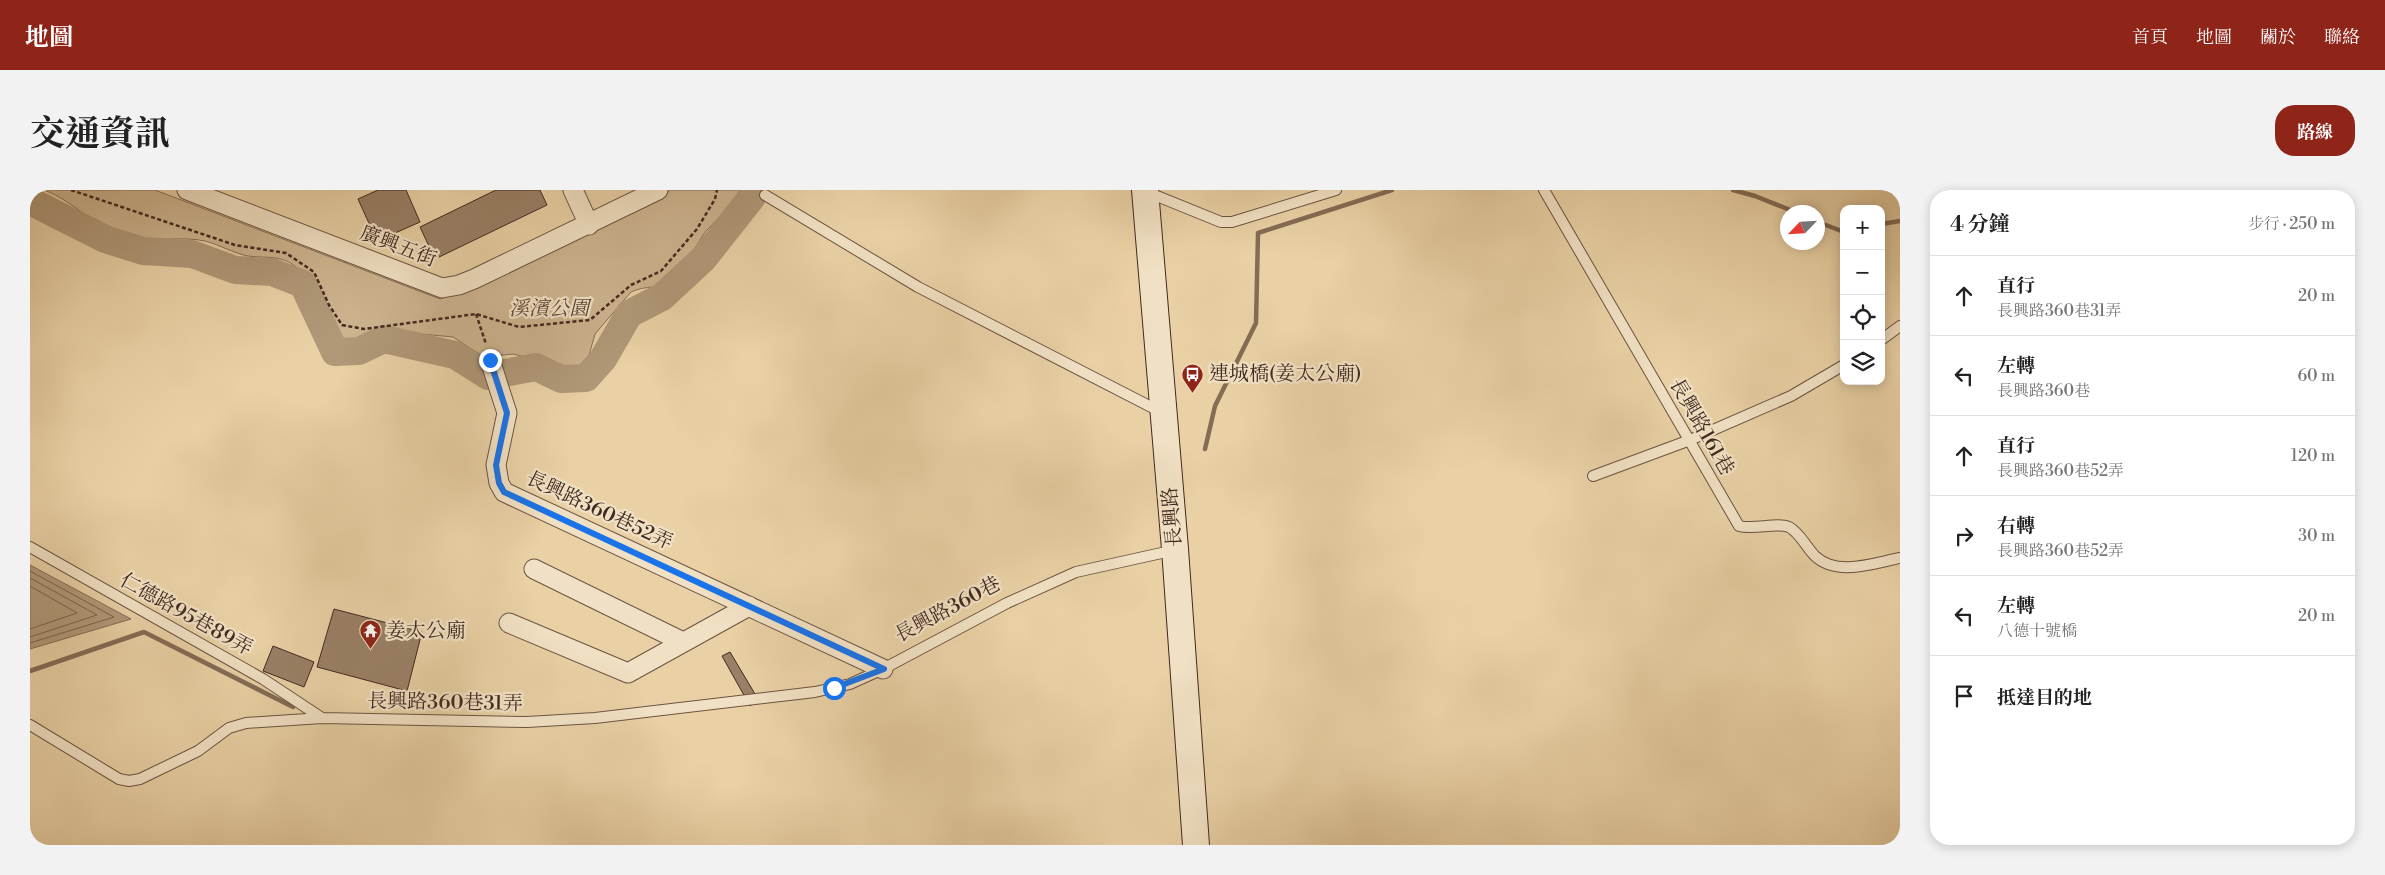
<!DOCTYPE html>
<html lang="zh-TW">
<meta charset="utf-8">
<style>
body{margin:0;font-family:"Libre Bodoni","Noto Serif TC",serif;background:#f2f2f2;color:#222}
.controls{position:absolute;right:15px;top:15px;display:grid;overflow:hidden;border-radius:10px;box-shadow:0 2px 12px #0003}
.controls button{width:45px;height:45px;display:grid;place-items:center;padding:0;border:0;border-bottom:1px solid #e0e0e0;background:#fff;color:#222;font:25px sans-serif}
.compass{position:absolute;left:1750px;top:15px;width:45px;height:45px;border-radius:50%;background:#fff;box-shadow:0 2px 12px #0003;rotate:245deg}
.stop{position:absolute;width:15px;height:15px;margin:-11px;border:4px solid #1a73e8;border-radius:50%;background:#fff}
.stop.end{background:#1a73e8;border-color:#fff;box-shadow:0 1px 5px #0008}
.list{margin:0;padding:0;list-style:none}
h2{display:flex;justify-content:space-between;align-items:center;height:65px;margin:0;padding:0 20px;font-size:21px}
h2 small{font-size:16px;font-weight:400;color:#767676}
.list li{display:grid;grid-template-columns:32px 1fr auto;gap:15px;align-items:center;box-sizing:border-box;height:80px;padding:0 20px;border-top:1px solid #e0e0e0}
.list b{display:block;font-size:19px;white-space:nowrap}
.list p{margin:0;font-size:16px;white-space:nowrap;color:#767676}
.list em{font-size:16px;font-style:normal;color:#767676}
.icon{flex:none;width:28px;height:28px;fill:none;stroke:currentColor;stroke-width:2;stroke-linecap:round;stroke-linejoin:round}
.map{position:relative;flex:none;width:1870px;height:655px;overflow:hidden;border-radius:20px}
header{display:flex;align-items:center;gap:30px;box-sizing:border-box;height:70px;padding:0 25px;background:#8f2418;color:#fff}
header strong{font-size:24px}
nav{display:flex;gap:28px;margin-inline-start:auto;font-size:18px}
.intro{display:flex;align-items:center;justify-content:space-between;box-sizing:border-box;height:120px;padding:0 30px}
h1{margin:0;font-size:35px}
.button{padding:12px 22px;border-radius:20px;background:#8f2418;color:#fff;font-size:18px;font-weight:700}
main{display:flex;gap:30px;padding:0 30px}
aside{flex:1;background:#fff;border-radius:20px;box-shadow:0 2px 12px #0003}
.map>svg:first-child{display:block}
.green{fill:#cdb48f;stroke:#886e58}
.water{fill:#b09878;stroke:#846c55}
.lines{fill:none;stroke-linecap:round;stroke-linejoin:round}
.shore{stroke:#79604c;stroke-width:1}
.stream{stroke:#846c55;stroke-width:4.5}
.river{stroke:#b09878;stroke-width:28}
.building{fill:#998066;stroke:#422921}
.lane-casing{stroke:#6c5342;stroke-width:12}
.street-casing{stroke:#6c5342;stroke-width:21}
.secondary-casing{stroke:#422921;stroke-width:28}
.path{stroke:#422921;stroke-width:2.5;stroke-dasharray:4 2.5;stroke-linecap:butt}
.lane{stroke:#f1e1c4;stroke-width:10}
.street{stroke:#f1e1c4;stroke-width:19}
.secondary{stroke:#f1e1c4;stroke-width:26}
.route{stroke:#1a73e8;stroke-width:6}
.labels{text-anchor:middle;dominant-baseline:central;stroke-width:4.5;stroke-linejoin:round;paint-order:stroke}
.street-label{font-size:20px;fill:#422921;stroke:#f1e1c4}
.park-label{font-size:20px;font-style:italic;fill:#5e4537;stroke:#f1e1c4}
.poi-label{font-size:20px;fill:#422921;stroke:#f1e1c4;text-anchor:start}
</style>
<header>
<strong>地圖</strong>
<nav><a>首頁</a><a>地圖</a><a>關於</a><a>聯絡</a></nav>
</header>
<div class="intro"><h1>交通資訊</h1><a class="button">路線</a></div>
<main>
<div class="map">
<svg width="1870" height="655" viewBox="0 0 1870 655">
<rect width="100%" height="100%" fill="#e9d1a5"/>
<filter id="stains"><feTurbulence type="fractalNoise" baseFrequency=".004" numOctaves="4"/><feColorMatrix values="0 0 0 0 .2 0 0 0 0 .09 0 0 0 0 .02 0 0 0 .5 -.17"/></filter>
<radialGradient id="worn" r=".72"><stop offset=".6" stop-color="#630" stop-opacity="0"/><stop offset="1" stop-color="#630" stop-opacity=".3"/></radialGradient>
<path class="green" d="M14 0H125L410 109 439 99 631 9 640 0H709L705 11 675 42 644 91C631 99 615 95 601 102L565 144 556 176 546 179 483 164 454 167 423 147 361 141 341 145 319 157H314C291 135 290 98 266 77 253 65 234 68 218 66 203 63 190 55 175 51 152 46 127 52 104 48 69 42 46 12 14 0Z"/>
<path class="water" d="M0 375 101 429 0 459Z"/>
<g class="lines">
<path class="shore" d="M0 381 84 427 0 453
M0 388 67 425 0 447
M0 396 47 423 0 439"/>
<path class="stream" d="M1703 0 1725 6 1765 22
M1788 32 1814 42
M1851 34 1870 31
M1175 259 1185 216 1226 133 1228 43 1362 0
M0 481 114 442 263 517"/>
<path class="river" d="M0 11 75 49 113 61 162 64 205 80 242 82 273 94 305 162 329 161 354 149 425 165 458 186 506 177 531 189 556 188 573 169 599 124 632 107 673 69 722 7V0"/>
</g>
<path class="building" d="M348 0H376L390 32 347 51 328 9Z
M466 0H510L517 15 405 69 390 37Z
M304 419 392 442 377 501 287 477Z
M243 456 284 472 274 497 233 481Z
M700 462 728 509 720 516 692 466Z"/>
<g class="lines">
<defs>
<path id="lane" d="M1514 0 1709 336C1724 340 1747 332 1759 337 1770 343 1776 357 1785 366 1807 387 1844 373 1870 368
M1117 2 1191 32H1202L1306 0
M735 5 888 97 1131 222
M1851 150 1870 136
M1563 286 1660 250 1761 206 1814 175
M0 357 233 489 292 528
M0 535 89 589 99 591 110 589 168 561 199 538 216 533 292 528 497 532 565 528 785 502 820 494 853 479 977 413 1046 382 1145 360"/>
<path id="street" d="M157 0 412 98 429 95 444 89 628 0
M543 0 559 35
M460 170 477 223 466 275 469 293 474 302 853 479
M504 379 653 452
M479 433 598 483 719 416"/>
<path id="secondary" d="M1115 0 1145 359 1166 655"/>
</defs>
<use href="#lane" class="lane-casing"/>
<use href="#street" class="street-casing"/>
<use href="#secondary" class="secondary-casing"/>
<path class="path" d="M41 0 205 55 256 63 284 82 299 115 312 135 334 139 446 124 489 137 560 130 601 95 631 81 667 39 685 9 687 0
M446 124 456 154"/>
<use href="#lane" class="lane"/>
<use href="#street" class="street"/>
<use href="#secondary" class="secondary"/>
</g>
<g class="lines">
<path class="route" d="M460 170 477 223 466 275 469 293 474 302 854 479 804 498"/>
</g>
<defs>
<symbol id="bus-pin" viewBox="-11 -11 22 30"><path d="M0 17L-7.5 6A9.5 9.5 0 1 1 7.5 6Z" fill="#8f2418" stroke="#f1e1c4"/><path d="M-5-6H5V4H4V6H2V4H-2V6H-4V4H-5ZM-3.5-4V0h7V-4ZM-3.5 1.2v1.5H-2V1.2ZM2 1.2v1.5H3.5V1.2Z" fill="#fff"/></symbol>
<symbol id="temple-pin" viewBox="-11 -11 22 30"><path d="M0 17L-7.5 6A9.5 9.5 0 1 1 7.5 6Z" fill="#8f2418" stroke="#f1e1c4"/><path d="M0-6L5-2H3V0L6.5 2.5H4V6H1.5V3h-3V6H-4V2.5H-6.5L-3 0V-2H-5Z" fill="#fff"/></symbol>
</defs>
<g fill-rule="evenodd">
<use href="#bus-pin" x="1150" y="172" width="25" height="34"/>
<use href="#temple-pin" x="328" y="428" width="25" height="34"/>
</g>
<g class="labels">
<g class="street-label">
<text transform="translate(368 57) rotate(21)">廣興五街</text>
<text transform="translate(1671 237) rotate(60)">長興路161巷</text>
<text transform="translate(569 321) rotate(25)">長興路360巷52弄</text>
<text transform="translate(1143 327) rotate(-95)">長興路</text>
<text transform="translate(918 420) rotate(-28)">長興路360巷</text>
<text transform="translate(156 425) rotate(29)">仁德路95巷89弄</text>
<text transform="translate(415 513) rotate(1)">長興路360巷31弄</text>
</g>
<g class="park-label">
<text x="519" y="119">溪濱公園</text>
</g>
<g class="poi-label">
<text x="1179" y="184">連城橋(姜太公廟)</text>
<text x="356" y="441">姜太公廟</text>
</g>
</g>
<rect width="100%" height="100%" filter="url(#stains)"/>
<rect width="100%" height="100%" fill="url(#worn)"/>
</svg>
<div class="controls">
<button>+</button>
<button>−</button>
<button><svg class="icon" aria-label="locate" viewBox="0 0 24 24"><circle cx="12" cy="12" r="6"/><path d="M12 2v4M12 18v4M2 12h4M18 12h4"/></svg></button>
<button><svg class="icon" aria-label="layers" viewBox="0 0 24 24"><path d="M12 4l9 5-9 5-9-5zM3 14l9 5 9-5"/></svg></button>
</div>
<svg class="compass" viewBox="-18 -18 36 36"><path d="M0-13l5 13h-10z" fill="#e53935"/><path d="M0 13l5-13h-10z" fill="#767676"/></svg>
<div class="stop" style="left:804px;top:498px"></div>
<div class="stop end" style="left:460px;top:170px"></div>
</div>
<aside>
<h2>4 分鐘<small>步行 · 250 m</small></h2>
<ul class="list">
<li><svg class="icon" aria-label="ahead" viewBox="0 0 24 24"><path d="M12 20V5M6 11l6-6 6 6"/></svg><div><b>直行</b><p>長興路360巷31弄</p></div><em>20 m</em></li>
<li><svg class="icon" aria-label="left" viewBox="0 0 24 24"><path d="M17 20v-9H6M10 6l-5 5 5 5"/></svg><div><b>左轉</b><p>長興路360巷</p></div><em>60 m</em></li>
<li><svg class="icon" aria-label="ahead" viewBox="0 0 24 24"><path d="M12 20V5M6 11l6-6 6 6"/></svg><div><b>直行</b><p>長興路360巷52弄</p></div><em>120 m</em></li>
<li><svg class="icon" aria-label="right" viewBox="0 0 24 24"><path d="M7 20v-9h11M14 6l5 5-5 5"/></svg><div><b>右轉</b><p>長興路360巷52弄</p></div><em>30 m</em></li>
<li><svg class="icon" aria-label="left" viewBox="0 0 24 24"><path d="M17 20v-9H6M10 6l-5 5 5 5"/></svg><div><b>左轉</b><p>八德十號橋</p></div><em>20 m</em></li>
<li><svg class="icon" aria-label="arrive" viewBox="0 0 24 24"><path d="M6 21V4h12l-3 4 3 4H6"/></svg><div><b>抵達目的地</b></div></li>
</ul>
</aside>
</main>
